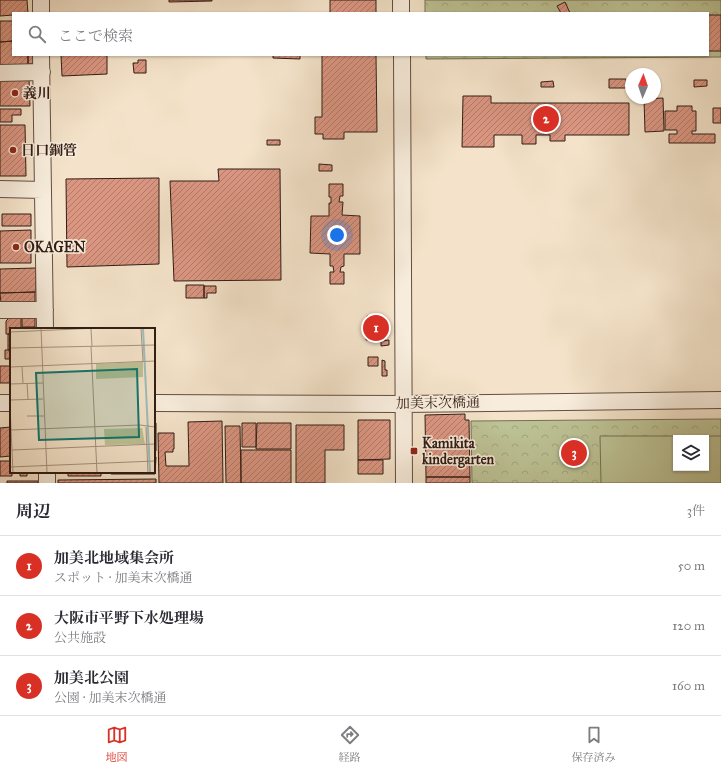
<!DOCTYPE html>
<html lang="ja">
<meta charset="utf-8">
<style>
body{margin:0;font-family:"IM FELL Great Primer","Noto Serif JP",serif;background:#f7f7f7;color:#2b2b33}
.controls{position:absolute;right:12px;bottom:12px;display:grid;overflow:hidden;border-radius:0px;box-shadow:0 1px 3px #0004}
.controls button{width:36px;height:36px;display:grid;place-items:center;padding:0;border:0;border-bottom:1px solid #e1e1e2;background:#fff;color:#2b2b33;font:20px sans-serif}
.compass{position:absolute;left:625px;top:68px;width:36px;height:36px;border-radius:50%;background:#fff;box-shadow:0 1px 3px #0004;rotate:2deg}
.you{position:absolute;left:337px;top:235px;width:14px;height:14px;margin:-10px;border:3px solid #fff;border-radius:50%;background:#1a73e8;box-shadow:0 0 0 6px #1a73e833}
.badge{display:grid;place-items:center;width:26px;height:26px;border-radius:50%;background:#d93025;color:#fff;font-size:13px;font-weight:700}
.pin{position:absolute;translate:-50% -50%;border:2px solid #fff;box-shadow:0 1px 4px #0006}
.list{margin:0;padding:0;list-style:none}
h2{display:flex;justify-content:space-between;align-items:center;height:52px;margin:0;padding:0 16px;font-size:17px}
h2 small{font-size:13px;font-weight:400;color:#7c7c81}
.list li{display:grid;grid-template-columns:26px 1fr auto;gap:12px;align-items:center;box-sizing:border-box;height:60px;padding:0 16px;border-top:1px solid #e1e1e2}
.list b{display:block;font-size:15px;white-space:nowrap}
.list p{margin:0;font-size:13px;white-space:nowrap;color:#7c7c81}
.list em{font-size:13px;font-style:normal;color:#7c7c81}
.icon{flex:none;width:22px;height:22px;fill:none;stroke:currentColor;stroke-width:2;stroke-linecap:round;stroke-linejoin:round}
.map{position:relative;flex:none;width:721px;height:483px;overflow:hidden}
.search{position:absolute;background:#fff;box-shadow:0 1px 3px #0004;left:12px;right:12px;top:12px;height:44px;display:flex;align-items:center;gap:10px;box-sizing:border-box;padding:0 14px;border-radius:0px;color:#7c7c81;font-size:15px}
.sheet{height:232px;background:#fff}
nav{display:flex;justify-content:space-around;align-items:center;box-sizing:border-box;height:56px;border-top:1px solid #e1e1e2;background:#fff;font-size:11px;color:#7c7c81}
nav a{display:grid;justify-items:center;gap:2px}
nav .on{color:#d93025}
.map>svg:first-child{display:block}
.forest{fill:url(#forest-crowns);stroke:#777055;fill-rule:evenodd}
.pitch{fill:#bdc396;stroke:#777055;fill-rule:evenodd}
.building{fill:url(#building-hatch);stroke:#311c14}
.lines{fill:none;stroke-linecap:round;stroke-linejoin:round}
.minor-casing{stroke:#624e42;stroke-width:18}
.minor{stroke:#f8eddd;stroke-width:16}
.poi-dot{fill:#8f2418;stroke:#f8eddd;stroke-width:1.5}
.labels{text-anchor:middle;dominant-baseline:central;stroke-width:3;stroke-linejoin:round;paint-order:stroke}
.poi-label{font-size:14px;font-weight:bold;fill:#311c14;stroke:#f8eddd;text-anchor:start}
.street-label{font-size:14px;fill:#311c14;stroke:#f8eddd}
.inset-river{fill:none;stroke:#9cbdbb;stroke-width:2}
.inset-road{fill:none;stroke:#a69381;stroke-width:1}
.view{fill:#0f766e;fill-opacity:0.15;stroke:#0f766e;stroke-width:2}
.inset-edge{fill:none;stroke:#311c14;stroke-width:2}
</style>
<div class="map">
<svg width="721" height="483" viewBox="0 0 721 483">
<defs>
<pattern id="forest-crowns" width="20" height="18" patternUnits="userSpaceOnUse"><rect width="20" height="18" fill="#bdc396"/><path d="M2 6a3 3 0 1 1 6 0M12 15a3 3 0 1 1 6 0" fill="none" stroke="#a3a780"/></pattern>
<pattern id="building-hatch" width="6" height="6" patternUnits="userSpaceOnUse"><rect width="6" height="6" fill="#db9682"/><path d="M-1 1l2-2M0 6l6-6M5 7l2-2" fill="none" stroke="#b27a69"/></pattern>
</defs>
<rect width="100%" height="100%" fill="#f4e3ca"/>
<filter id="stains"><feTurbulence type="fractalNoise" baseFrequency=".005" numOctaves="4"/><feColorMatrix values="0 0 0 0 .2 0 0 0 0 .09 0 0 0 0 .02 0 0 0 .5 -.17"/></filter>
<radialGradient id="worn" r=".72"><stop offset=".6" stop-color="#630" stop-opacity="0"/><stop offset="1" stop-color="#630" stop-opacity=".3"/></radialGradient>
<path class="forest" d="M425 0H721V57L426 59V55H708V13H425Z
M721 419V483H472L471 421ZM676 438H706V468H676Z"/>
<path class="pitch" d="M600 436H721V483H601ZM676 438H706V468H676Z"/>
<path class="building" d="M0 0H27L28 13H13V15L0 16Z
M169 0H212V1L169 2Z
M330 0H376V13H330Z
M565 2 570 13H561L557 6Z
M708 15H721V51H708Z
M0 21H13V41L0 42Z
M13 41V55H28V65H0V42Z
M28 55H33V64H28Z
M61 55H107V74L62 76Z
M273 55H300V59L273 58Z
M322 55H376L377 132H344V139H323V134H315V117H322Z
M138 60H146V73H134L133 63H138Z
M609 79H626V88H609Z
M29 80 30 106H0V81Z
M694 80H707V86L694 87Z
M553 81 554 87H541V82Z
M463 96H491V103H629V135H565V141H550V135H536V144H522V135H494V147H462Z
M663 98 664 131 645 132 644 99Z
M677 106H692V111H696V131H692V134H715V143H669V134H677V130H665V111H677Z
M713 108H721V123H713Z
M0 109H21V115H12V122H0Z
M0 125H25L26 176H0Z
M267 140H280V145H267Z
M319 164 332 165V171H319Z
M218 169H280L281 280 174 281 170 181H219Z
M159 178V264L67 267 66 179Z
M329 184H343V196H340L339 202H343L342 215 360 216V254H344V266L341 267 340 272H344V284H330V272H334L333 266H330V254L310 253 311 216H329V203H331V197H329Z
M2 214H31V226H2Z
M31 230V263H0V231Z
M36 268V292L0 293V269Z
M186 285H204V298H186Z
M204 286H216V293H207V298H204Z
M35 292V302L1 303 0 293Z
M367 316 385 317V340H366Z
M9 318H21V329H11V334H6V321Z
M22 318H35V327H22Z
M8 334H11V350H8Z
M389 340V345L381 346V341Z
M5 350H11V359H5Z
M368 357H378V366H368Z
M382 360 385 361V370H387V376H382Z
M0 366H11V383H0Z
M465 414V420H469L470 477H426L425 415Z
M358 420H390V459L358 460Z
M222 421 223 483H159L158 433H174V449H173V452H165L166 466H189L188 422Z
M154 422 156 423V451H154Z
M242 423H256V447H242Z
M257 423H291V449H256Z
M296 425H344V450H325V483H296Z
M225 426H240L241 483H226Z
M11 427V456L0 457V428Z
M241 450H291V483H241Z
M154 457H156L155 474H111V472H154Z
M358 460H383V474H358Z
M0 461H11V472H27V476H20V473H12V476H0Z
M68 472H101V476H68Z
M426 477H470V483H426Z
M156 479V483H58V480Z
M7 481H38V483H7Z"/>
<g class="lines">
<defs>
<path id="minor" d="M41 0V13
M401 0V13
M41 55 45 329
M402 55 404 483
M0 73 42 72
M0 189 43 190
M0 310H45
M0 403H11
M154 403 403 404 721 400
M47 472V483"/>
</defs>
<use href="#minor" class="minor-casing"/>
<use href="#minor" class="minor"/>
</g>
<g class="poi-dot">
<circle cx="15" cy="93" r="4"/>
<circle cx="13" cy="150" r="4"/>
<circle cx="16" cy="247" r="4"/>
<rect x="410" y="447" width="8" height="8" rx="2"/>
</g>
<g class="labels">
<g class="poi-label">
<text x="23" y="93">義川</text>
<text x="21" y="150">日口鋼管</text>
<text x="24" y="247">OKAGEN</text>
<text x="422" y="443">Kamikita<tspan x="422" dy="16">kindergarten</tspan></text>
</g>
<g class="street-label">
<text transform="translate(438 403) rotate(-1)">加美末次橋通</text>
</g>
</g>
<g transform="translate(10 328)">
<rect width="145" height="145" fill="#f4e3ca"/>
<path d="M133 34V49L86 51V36ZM132 100 135 116 95 117 94 101Z" fill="#bdc396"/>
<path d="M132 102V114L113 115 112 103Z" fill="#bdc396"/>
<path class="inset-river" d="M133 0 140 145"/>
<path class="inset-road" d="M31 0 37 145M131 0 133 33M81 1 82 18M0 4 88 0M81 18 87 145M0 20 145 17M0 39 145 33M12 39 13 55M17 55 18 71M0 56 33 55M0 72 33 71M0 78 3 145M17 88H34M136 99 138 145M0 102 130 97 145 99M2 122 145 116M0 139 145 133"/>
<path class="view" d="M127 41 129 109 29 112 26 45Z"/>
<rect width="145" height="145" class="inset-edge"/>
</g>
<rect width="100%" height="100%" filter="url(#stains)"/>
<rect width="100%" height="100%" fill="url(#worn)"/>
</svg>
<div class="controls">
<button><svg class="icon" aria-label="layers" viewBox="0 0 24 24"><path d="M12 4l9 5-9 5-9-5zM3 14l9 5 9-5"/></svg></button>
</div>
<svg class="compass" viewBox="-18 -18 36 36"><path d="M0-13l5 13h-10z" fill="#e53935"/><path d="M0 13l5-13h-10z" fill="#7c7c81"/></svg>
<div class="you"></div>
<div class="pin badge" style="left:376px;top:328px">1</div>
<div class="pin badge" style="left:546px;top:119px">2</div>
<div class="pin badge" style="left:574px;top:453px">3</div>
<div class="search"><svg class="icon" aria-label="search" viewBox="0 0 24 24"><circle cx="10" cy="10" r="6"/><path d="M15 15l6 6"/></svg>ここで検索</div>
</div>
<section class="sheet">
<h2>周辺<small>3件</small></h2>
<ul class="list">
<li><span class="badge">1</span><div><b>加美北地域集会所</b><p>スポット · 加美末次橋通</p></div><em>50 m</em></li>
<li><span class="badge">2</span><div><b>大阪市平野下水処理場</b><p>公共施設</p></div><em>120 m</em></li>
<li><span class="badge">3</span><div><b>加美北公園</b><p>公園 · 加美末次橋通</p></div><em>160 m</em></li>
</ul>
</section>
<nav>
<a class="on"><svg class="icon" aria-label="map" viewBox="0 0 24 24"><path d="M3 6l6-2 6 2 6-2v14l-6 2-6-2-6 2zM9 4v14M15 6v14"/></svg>地図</a>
<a><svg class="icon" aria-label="directions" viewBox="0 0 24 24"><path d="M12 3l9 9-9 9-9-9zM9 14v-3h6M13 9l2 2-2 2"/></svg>経路</a>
<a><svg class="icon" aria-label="saved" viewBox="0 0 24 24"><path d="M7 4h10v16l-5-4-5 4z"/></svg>保存済み</a>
</nav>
